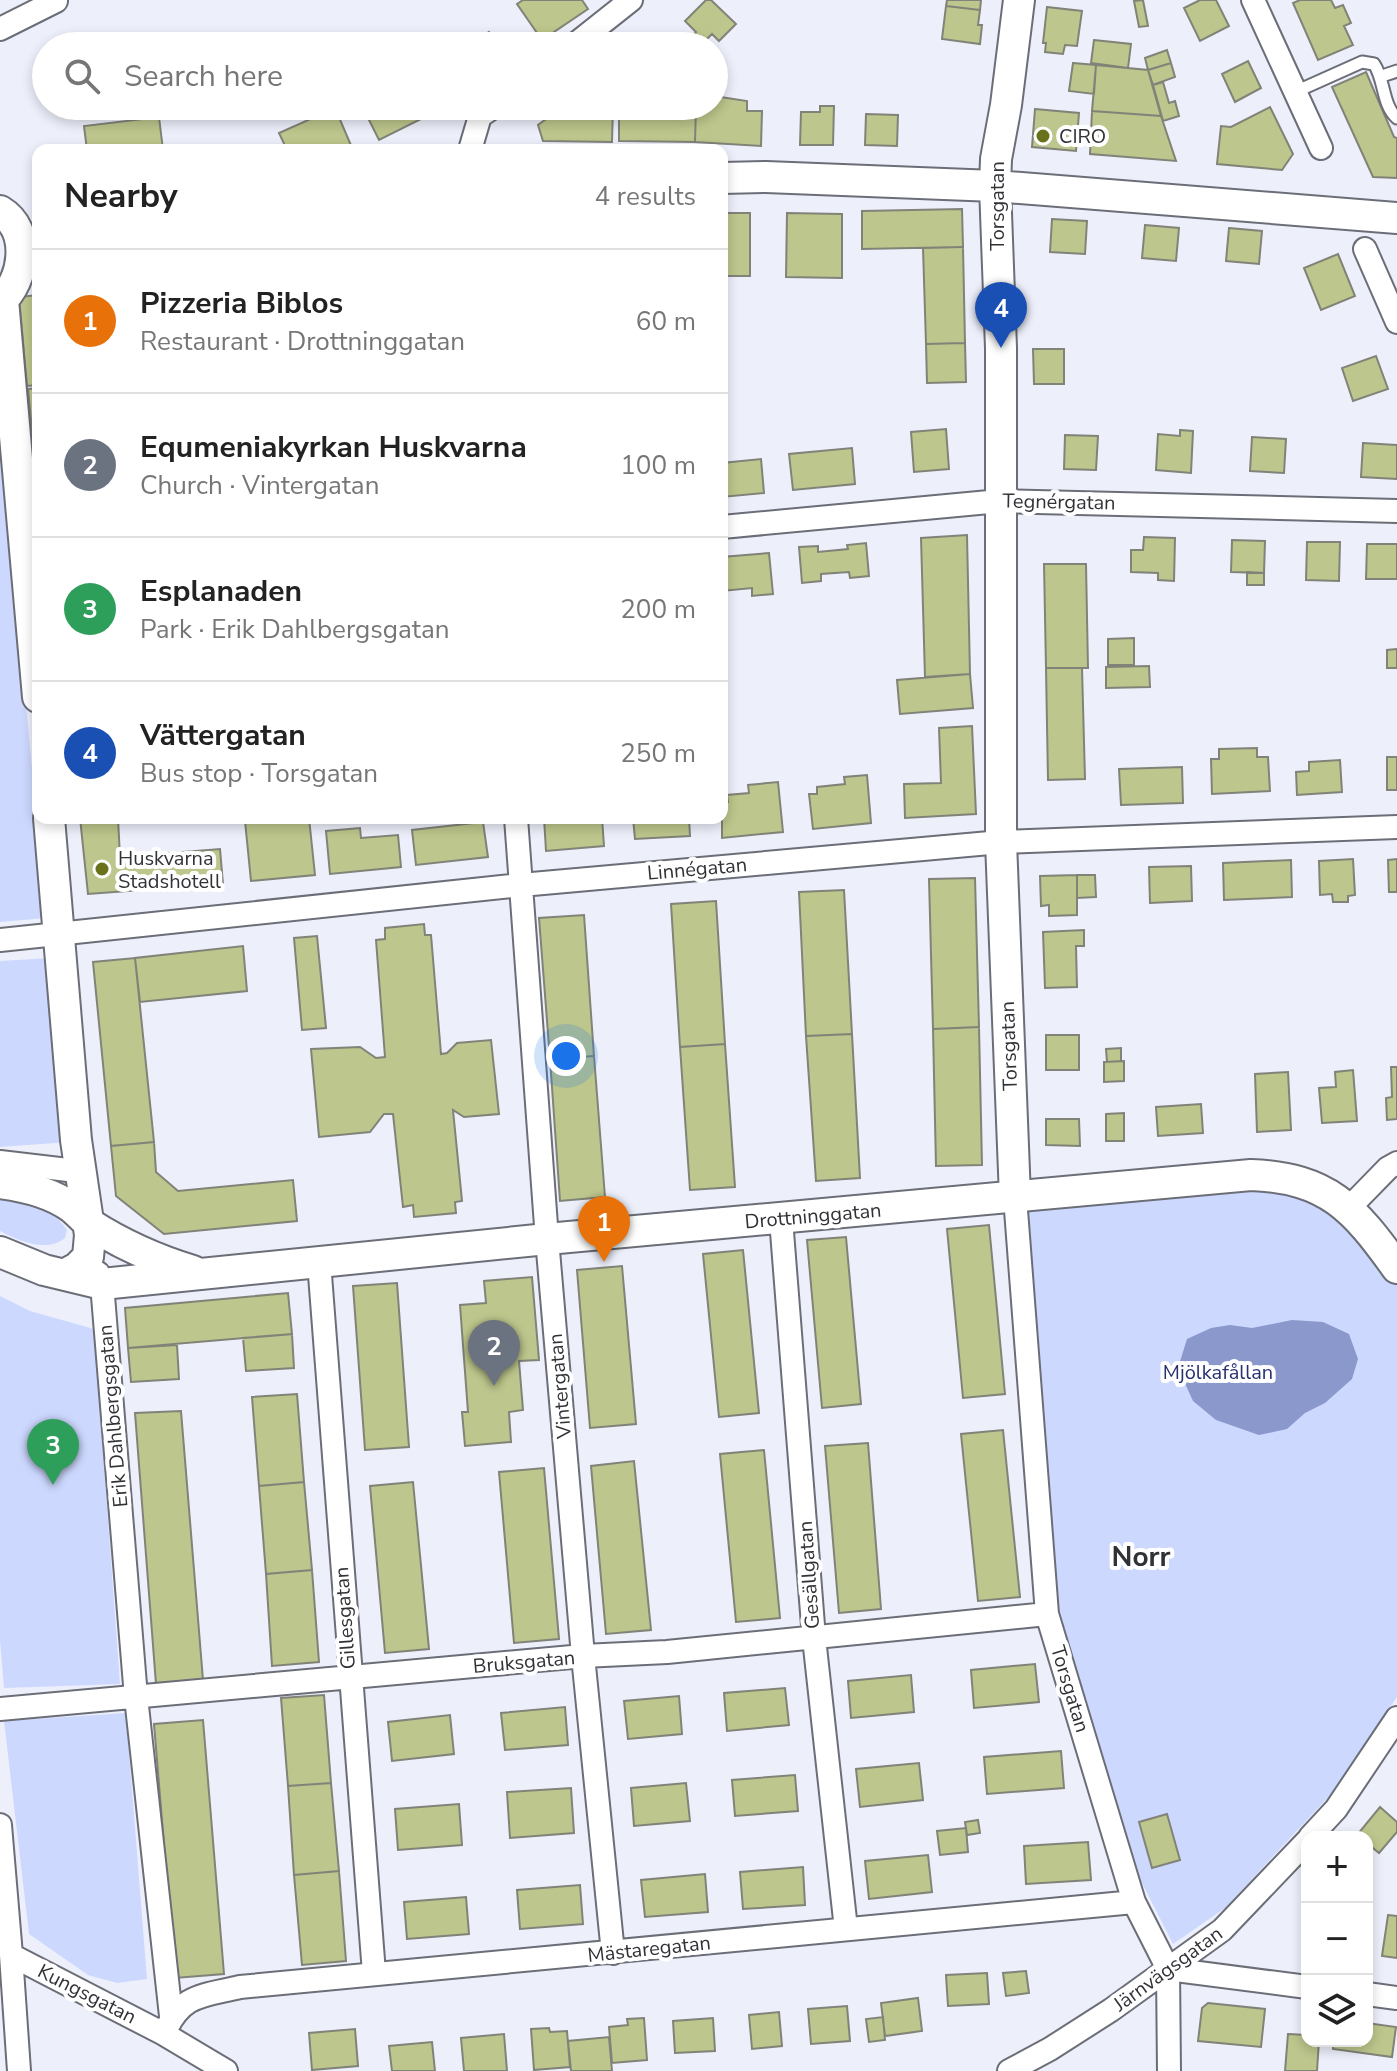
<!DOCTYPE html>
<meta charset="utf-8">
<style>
body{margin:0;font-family:"Nunito Sans",sans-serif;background:#f2f2f2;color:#222}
.controls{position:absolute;right:24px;bottom:24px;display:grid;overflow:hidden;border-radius:16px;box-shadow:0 4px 12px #0003}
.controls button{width:72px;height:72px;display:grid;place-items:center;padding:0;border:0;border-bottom:2px solid #e0e0e0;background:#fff;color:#222;font:40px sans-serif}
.you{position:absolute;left:566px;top:1056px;width:28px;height:28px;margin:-20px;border:6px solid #fff;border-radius:50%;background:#1a73e8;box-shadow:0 0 0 12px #1a73e833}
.badge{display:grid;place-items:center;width:52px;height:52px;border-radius:50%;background:#ea580c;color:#fff;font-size:26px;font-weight:700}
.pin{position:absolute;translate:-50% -66px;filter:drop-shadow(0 2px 4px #0008)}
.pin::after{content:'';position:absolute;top:42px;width:28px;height:24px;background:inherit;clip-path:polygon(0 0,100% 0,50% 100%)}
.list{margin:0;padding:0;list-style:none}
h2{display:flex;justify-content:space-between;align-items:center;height:104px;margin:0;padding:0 32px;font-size:34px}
h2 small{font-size:26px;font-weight:400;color:#767676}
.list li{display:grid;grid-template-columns:52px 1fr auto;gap:24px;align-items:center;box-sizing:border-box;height:144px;padding:0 32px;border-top:2px solid #e0e0e0}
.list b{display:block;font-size:30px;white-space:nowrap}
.list p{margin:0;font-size:26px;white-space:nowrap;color:#767676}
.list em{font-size:26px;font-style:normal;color:#767676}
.icon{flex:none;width:44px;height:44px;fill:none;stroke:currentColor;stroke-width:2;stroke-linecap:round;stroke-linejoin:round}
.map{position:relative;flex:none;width:1397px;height:2071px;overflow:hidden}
.search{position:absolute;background:#fff;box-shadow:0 4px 12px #0003;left:32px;top:32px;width:696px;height:88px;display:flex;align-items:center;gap:20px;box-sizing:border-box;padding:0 28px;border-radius:44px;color:#767676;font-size:30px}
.panel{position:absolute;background:#fff;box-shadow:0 4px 12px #0003;left:32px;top:144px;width:696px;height:680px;border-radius:16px}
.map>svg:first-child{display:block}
.green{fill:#cdd8fe}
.water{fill:#8a98cc}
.building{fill:#bdc68c;stroke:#818378;stroke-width:2}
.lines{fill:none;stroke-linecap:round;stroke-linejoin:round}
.lane-casing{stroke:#6b6e77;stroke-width:15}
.street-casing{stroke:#6b6e77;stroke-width:26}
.secondary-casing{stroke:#6b6e77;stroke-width:34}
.lane{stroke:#fff;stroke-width:11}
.street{stroke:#fff;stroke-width:22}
.secondary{stroke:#fff;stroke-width:30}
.poi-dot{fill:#69721b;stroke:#fff;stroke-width:3}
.labels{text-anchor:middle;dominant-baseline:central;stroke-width:8;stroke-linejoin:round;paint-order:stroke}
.poi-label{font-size:20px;fill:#313236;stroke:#fff;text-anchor:start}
.street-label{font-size:20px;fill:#313236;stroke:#fff}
.park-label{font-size:20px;fill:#273170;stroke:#fff}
.district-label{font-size:28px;font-weight:bold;fill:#313236;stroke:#fff}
</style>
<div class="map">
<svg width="1397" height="2071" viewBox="0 0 1397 2071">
<rect width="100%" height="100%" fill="#edf0fb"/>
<path class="green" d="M0 428 46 918 0 922Z
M51 958 69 1142 0 1147V961Z
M1254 1189 1293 1193 1351 1219 1397 1278V1697L1332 1793 1225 1908 1173 1944 1141 1881 1058 1608 1028 1212Z
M0 1198C25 1200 53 1208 67 1230L65 1238C46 1253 19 1241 0 1231Z
M0 1296 30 1311 94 1329 120 1684 4 1688 0 1640Z
M126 1713 147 1979 117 1983 88 1975 29 1934 4 1721Z"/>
<path class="water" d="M1292 1320 1323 1322 1349 1334 1358 1359 1352 1379 1325 1403 1305 1413 1287 1429 1259 1435 1216 1420 1193 1401 1178 1368 1187 1339 1211 1328 1230 1325 1252 1328Z"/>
<path class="building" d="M523 0H582L588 9 542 40 517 4Z
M706 0H711L736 24 719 41 712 34 700 46H697L689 39 696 32 685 21Z
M947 0H981L980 10 946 6Z
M1143 0 1148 26 1139 27 1134 1Z
M1200 0H1216L1229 26 1200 41 1184 8Z
M1300 0H1331L1335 8 1343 5 1351 23 1344 26 1353 45 1318 60 1293 3Z
M946 6 980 10 978 25H982L980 44 942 39Z
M1047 7 1082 11 1077 46 1065 45 1063 54 1045 52 1046 43H1043Z
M489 32 498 46H453L469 35 474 42Z
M1094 40 1131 44 1128 68 1091 63Z
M1167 50 1171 63 1148 70 1145 58Z
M1248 61 1261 88 1235 102 1222 74Z
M1073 63 1096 65 1094 94 1069 91Z
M1171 63 1175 77 1153 85 1148 70Z
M1096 65 1148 70 1161 116 1092 111Z
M1366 72 1394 137 1397 138V178L1373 177 1332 87Z
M1163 82 1169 103 1175 101 1179 116 1163 121 1153 85Z
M714 96 747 101V111H762L761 146 695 142 696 106H714Z
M362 106H425L429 115 379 140Z
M564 106H613L612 142 543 141 538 125Z
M619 106H696L695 142 619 141Z
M820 106H834L833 145H800L801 112H820Z
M1270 107 1293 154 1282 170 1217 164 1221 126 1231 127Z
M335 108 353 150H287L279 133Z
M1035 109 1079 113 1076 151 1032 147Z
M1092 111 1161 116 1176 161 1090 154Z
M866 114 898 115 897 146 865 145Z
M159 117 163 150H87L84 126Z
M962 209 963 247 862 249V211Z
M722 213H750V276H722Z
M787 213 842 214V278L786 277Z
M1052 219 1087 221 1085 254 1050 252Z
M1145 225 1179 228 1176 261 1142 258Z
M1229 228 1262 231 1259 264 1226 261Z
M963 247 965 343 926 344 923 248Z
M1338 254 1355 296 1321 310 1304 268Z
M38 295V385L27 386 19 297Z
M965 343 966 382 927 383 926 344Z
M1033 349H1064V384H1034Z
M1376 356 1388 389 1353 401 1342 368Z
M38 388V492L28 389Z
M946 429 949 469 914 472 911 432Z
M1180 430 1193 431 1191 473 1156 470 1158 434 1180 436Z
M1065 435 1098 436 1096 470 1064 469Z
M1252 437 1286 439 1284 473 1250 471Z
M1363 443 1397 445V479L1361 477Z
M852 448 855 484 793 490 789 454Z
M761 459 764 493 722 497V463Z
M967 535 970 674 925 677 921 538Z
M1144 537 1175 538 1174 581 1158 580V573L1131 572V550H1143Z
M1232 540 1265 541 1264 573 1231 572Z
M1307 542H1340L1339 581 1306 580Z
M866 543 869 576 850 578 849 572 821 574V581L802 583 799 547 818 546V552L848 549 847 545Z
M1367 544H1397V579H1366Z
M769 553 773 594 752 596V588L722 591V557Z
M1044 564H1086L1088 668H1046Z
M1247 572 1264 573V585H1247Z
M1134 638V665H1108V639Z
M1397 649V668H1387V650Z
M1149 666 1150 687 1106 688V667Z
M1046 668H1082L1085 779 1048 780Z
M970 674 973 708 900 714 897 680Z
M972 726 976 814 905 818 904 784 941 783 939 728Z
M1257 748V757H1268L1270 791 1212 794 1211 759H1219V749Z
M1387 757H1397V790H1387Z
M1340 760 1342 792 1297 795 1296 772 1309 771V762Z
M1182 767 1183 803 1121 805 1119 769Z
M867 775 871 823 813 829 809 794H817V787L845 784 844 777Z
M778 782 783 832 722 838V802H728L727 795 749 793 748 785Z
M80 818H118L120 857 220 849 223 884 88 894Z
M271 818H309L315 875 251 881 245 821Z
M544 818H602L604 846 546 851Z
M633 818H689L690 836 635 839Z
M483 822 488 857 416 865 412 830Z
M360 828 361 838 398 835 401 867 330 874 326 831Z
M1353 859 1355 895 1348 896V902H1333L1332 894 1320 895 1319 861Z
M1397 859V892H1389L1388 860Z
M1291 860 1292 897 1224 900 1223 863Z
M1191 866 1192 901 1150 903 1149 867Z
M1077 875V915L1049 916V905L1041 906 1040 876Z
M1077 875H1095L1096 897 1077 898Z
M975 878 979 1027 933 1029 929 879Z
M844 890 852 1034 806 1036 799 892Z
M716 901 725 1044 680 1047 671 904Z
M584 915 594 1056 550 1059 539 918Z
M424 924 425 935H431L441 1054 447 1053 457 1043 491 1040 499 1114 464 1117 453 1110 462 1201 455 1202 456 1213 414 1217 413 1205 403 1207 393 1114H384L370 1132 319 1137 311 1049 360 1047 376 1058 385 1057 376 940 385 939V928Z
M1084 930V946H1076L1077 987 1045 988 1043 932Z
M317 936 326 1028 302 1030 294 938Z
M243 946 247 991 140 1002 135 958Z
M135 958 154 1142 111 1146 93 962Z
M979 1027 982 1165 936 1166 933 1029Z
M852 1034 860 1178 816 1181 806 1036Z
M1046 1035H1079V1070H1046Z
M725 1044 735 1187 690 1190 680 1047Z
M1121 1048V1061L1107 1062 1106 1049Z
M594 1056 605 1197 560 1201 550 1059Z
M1124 1061V1081L1104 1082V1062Z
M1391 1067H1397V1119L1387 1120 1386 1098 1392 1097Z
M1353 1070 1357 1121 1322 1123 1319 1088 1336 1087 1335 1072Z
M1288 1072 1291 1130 1257 1132 1255 1074Z
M1201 1104 1203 1133 1158 1136 1156 1107Z
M1124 1113V1141H1106V1114Z
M1046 1119H1079L1080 1146 1046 1145Z
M154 1142 156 1172 178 1191 293 1180 297 1221 164 1234 116 1196 111 1146Z
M989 1225 1005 1394 963 1398 947 1229Z
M846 1237 861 1404 822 1408 807 1240Z
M743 1250 759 1413 719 1417 703 1254Z
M622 1266 636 1424 590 1428 577 1270Z
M532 1277 539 1360 519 1361 523 1410 509 1412 511 1442 465 1446 462 1412H468L460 1305 486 1303 484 1281Z
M397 1283 409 1447 365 1450 353 1286Z
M288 1293 292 1334 128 1348 125 1308Z
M292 1334 294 1368 246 1371 243 1338Z
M177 1345 179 1379 131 1382 128 1348Z
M297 1394 304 1482 259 1486 252 1397Z
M181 1411 203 1680 156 1684 135 1413Z
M1003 1430 1020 1597 978 1601 961 1434Z
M868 1443 881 1609 839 1613 825 1446Z
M764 1450 780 1618 736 1622 720 1454Z
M634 1461 651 1630 606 1634 591 1466Z
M544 1468 559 1639 514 1643 499 1472Z
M304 1482 312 1570 266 1574 259 1486Z
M413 1482 429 1649 385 1653 370 1486Z
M312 1570 319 1662 272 1666 266 1574Z
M1035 1664 1039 1702 974 1708 971 1670Z
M911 1675 914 1712 851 1718 848 1681Z
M785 1688 789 1725 727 1731 724 1693Z
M324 1695 331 1783 288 1786 281 1698Z
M679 1696 682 1734 628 1739 624 1701Z
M565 1707 568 1745 505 1750 501 1713Z
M450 1715 454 1754 392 1761 388 1722Z
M203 1720 224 1974 175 1978 154 1724Z
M1061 1751 1064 1788 987 1794 984 1757Z
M919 1763 923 1800 860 1807 856 1769Z
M795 1775 798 1811 735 1816 732 1780Z
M331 1783 339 1871 294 1875 288 1786Z
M686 1783 690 1821 634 1826 631 1788Z
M571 1788 574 1833 510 1838 507 1792Z
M459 1804 462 1845 398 1850 395 1809Z
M1380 1807 1397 1822V1832L1379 1853 1367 1843V1837L1357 1835Z
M1167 1814 1180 1860 1152 1868 1139 1822Z
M978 1820 980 1833 967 1835 965 1822Z
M966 1828 968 1852 940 1855 937 1831Z
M1088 1842 1091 1880 1026 1884 1024 1846Z
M928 1855 932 1892 869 1899 865 1861Z
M803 1867 805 1905 743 1909 740 1872Z
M339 1871 346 1961 302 1965 294 1875Z
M705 1874 708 1912 645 1917 641 1880Z
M580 1885 583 1924 520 1929 517 1890Z
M466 1897 469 1934 407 1939 404 1902Z
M1388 1915 1397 1916V1958L1382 1956Z
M1026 1971 1029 1993 1006 1996 1003 1973Z
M987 1973 989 2004 948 2006 946 1975Z
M918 1998 922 2031 885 2036 881 2003Z
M1208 2003 1265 2009 1261 2047 1198 2041 1202 2008Z
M847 2006 850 2041 811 2044 808 2009Z
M779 2012 782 2046 752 2049 749 2015Z
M883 2017 885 2040 869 2042 866 2019Z
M644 2018 647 2060 612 2063 609 2027 628 2025 627 2019Z
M713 2018 715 2051 675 2053 673 2021Z
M1367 2023 1396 2027 1392 2057 1333 2049 1334 2041H1367Z
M549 2028 550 2032 567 2031 570 2067 534 2070 531 2029Z
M355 2029 358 2066 312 2070 309 2033Z
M504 2034 507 2071H464L461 2038Z
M1288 2034 1307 2035V2041H1319L1317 2071H1285Z
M609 2037 612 2071H571L568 2041Z
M432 2042 435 2071H392L389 2046Z"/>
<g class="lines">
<defs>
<path id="lane" d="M1382 76 1397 71
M1295 92 1362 62 1374 64C1385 80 1382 105 1397 118"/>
<path id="street" d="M1253 0 1321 148
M0 29 56 1
M573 46 631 0
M470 150 480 116 495 106
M1365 249 1397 322
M722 527 1000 501 1397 511
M516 818 547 1239 583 1656 613 1953
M0 940 521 885 1001 842 1397 827
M0 1162 68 1170
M1015 1197 1047 1614 1134 1902 1168 1969 1169 2071
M1348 1209 1388 1168 1397 1163
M781 1219 814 1638 846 1929
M319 1262 374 1973
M98 1273 102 1284 136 1697 171 2016
M0 1709 583 1656 667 1652 1047 1614
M0 1825 11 1955 164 2034
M1310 1837 1336 1809 1397 1718
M11 1955 19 2071
M1168 1969 1307 1987
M1367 1994 1397 1998
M226 2071 164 2034C181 1994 202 1996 240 1987L1134 1902
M1009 2071 1050 2049 1111 2010 1222 1930 1307 1841"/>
<path id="secondary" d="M722 178 766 177 995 186 1397 218
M0 211C32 230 25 280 0 302
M3 300 38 697
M49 818 76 1140 90 1235 88 1257 77 1268 66 1274
M0 1183C23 1186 52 1193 71 1207 78 1212 83 1219 90 1224 121 1244 157 1260 193 1271
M1015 1197 1001 842V348L995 186 996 159 1006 105 1019 0
M0 1252 44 1270 102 1284 547 1239 1251 1175C1328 1178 1354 1208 1397 1268"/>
</defs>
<use href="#lane" class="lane-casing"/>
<use href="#street" class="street-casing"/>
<use href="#secondary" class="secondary-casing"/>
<use href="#lane" class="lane"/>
<use href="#street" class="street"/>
<use href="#secondary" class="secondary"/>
</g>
<g class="poi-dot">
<circle cx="1043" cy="136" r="8"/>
<circle cx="102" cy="869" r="8"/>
</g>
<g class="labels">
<g class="poi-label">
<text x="1059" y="136">CIRO</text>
<text x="118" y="858">Huskvarna<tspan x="118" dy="23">Stadshotell</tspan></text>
</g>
<g class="street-label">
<text transform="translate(997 206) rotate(-90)">Torsgatan</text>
<text transform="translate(1059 502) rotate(1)">Tegnérgatan</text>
<text transform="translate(697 869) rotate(-5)">Linnégatan</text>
<text transform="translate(1009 1046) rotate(-92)">Torsgatan</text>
<text transform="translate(813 1216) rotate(-5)">Drottninggatan</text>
<text transform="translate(560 1386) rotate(-95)">Vintergatan</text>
<text transform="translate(113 1416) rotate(-95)">Erik Dahlbergsgatan</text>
<text transform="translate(809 1575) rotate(-94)">Gesällgatan</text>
<text transform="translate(345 1618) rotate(-94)">Gillesgatan</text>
<text transform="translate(524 1662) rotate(-5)">Bruksgatan</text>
<text transform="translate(1070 1689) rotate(73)">Torsgatan</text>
<text transform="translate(649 1949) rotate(-6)">Mästaregatan</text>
<text transform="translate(1168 1969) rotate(-36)">Järnvägsgatan</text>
<text transform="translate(87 1994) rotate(27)">Kungsgatan</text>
</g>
<g class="park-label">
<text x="1218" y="1372">Mjölkafållan</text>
</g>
<g class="district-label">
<text x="1141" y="1557">Norr</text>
</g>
</g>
</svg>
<div class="controls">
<button>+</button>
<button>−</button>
<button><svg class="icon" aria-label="layers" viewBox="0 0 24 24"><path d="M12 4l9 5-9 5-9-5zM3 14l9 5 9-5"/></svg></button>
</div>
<div class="you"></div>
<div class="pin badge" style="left:604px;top:1262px;background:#e8710a">1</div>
<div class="pin badge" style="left:494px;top:1386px;background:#6b7280">2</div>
<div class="pin badge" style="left:53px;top:1485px;background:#2e9e5b">3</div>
<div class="pin badge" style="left:1001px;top:348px;background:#1a4fb4">4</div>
<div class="search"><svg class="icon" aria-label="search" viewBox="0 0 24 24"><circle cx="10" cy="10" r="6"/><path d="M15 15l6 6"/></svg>Search here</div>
<section class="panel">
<h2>Nearby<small>4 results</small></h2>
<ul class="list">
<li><span class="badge" style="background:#e8710a">1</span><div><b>Pizzeria Biblos</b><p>Restaurant · Drottninggatan</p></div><em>60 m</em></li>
<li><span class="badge" style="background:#6b7280">2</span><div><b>Equmeniakyrkan Huskvarna</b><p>Church · Vintergatan</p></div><em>100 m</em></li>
<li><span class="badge" style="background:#2e9e5b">3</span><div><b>Esplanaden</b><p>Park · Erik Dahlbergsgatan</p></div><em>200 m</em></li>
<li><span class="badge" style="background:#1a4fb4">4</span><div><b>Vättergatan</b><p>Bus stop · Torsgatan</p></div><em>250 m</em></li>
</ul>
</section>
</div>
